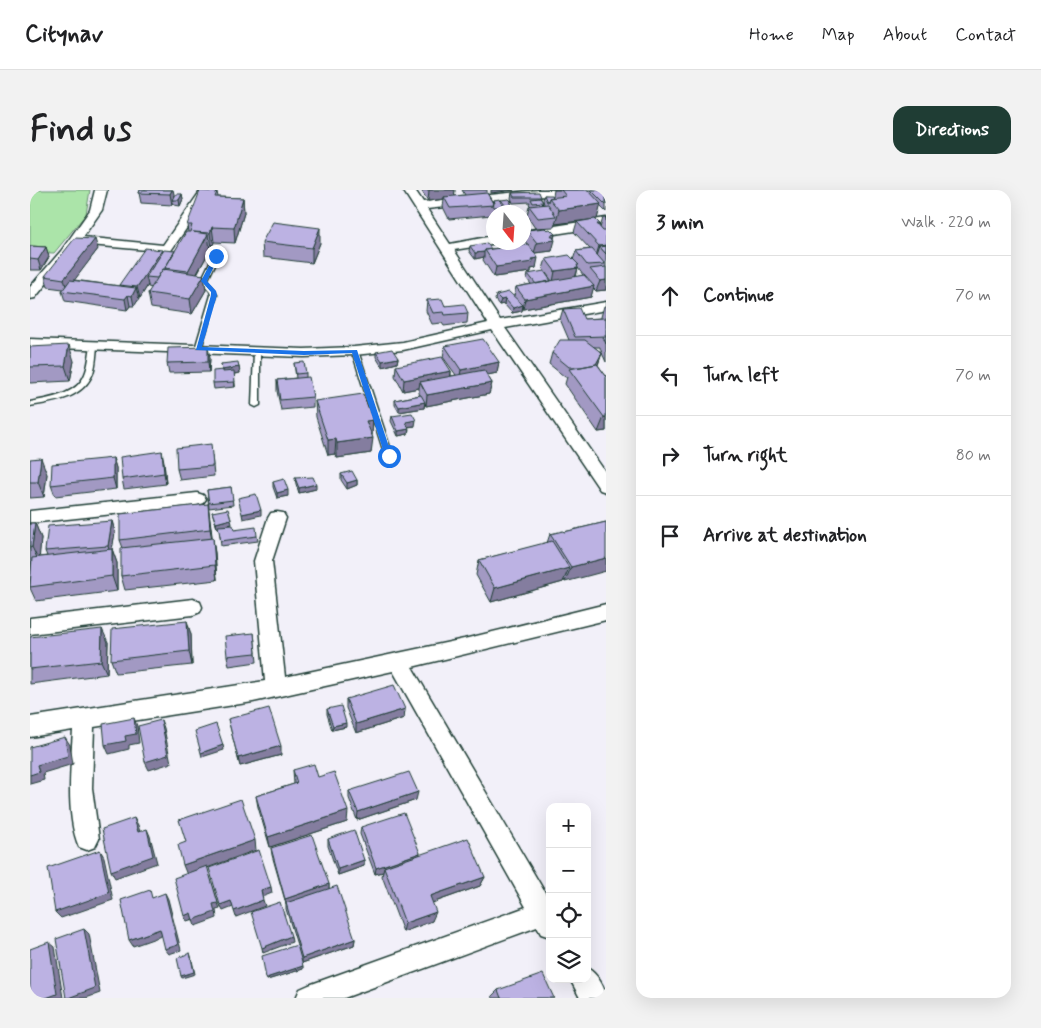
<!DOCTYPE html>
<meta charset="utf-8">
<style>
body{margin:0;font-family:Mynerve,sans-serif;background:#f2f2f2;color:#202124}
.controls{position:absolute;right:15px;bottom:15px;display:grid;overflow:hidden;border-radius:10px;box-shadow:0 5px 20px #0002}
.controls button{width:45px;height:45px;display:grid;place-items:center;padding:0;border:0;border-bottom:1px solid #e0e0e0;background:#fff;color:#202124;font:25px sans-serif}
.compass{position:absolute;left:456px;top:15px;width:45px;height:45px;border-radius:50%;background:#fff;box-shadow:0 5px 20px #0002;rotate:163deg}
.stop{position:absolute;width:15px;height:15px;margin:-11px;border:4px solid #1a73e8;border-radius:50%;background:#fff}
.stop.end{background:#1a73e8;border-color:#fff;box-shadow:0 1px 5px #0008}
.list{margin:0;padding:0;list-style:none}
h2{display:flex;justify-content:space-between;align-items:center;height:65px;margin:0;padding:0 20px;font-size:21px}
h2 small{font-size:16px;font-weight:400;color:#757577}
.list li{display:grid;grid-template-columns:32px 1fr auto;gap:15px;align-items:center;box-sizing:border-box;height:80px;padding:0 20px;border-top:1px solid #e0e0e0}
.list b{display:block;font-size:19px;white-space:nowrap}
.list em{font-size:16px;font-style:normal;color:#757577}
.icon{flex:none;width:28px;height:28px;fill:none;stroke:currentColor;stroke-width:2;stroke-linecap:round;stroke-linejoin:round}
.map{position:relative;flex:none;width:576px;height:808px;overflow:hidden;border-radius:15px}
header{display:flex;align-items:center;gap:30px;box-sizing:border-box;height:70px;padding:0 25px;background:#fff;border-bottom:1px solid #e0e0e0}
header strong{font-size:24px}
nav{display:flex;gap:28px;margin-inline-start:auto;font-size:18px}
.intro{display:flex;align-items:center;justify-content:space-between;box-sizing:border-box;height:120px;padding:0 30px}
h1{margin:0;font-size:35px}
.button{padding:12px 22px;border-radius:15px;background:#1f3d34;color:#fff;font-size:18px;font-weight:700}
main{display:flex;gap:30px;padding:0 30px}
aside{flex:1;background:#fff;border-radius:15px;box-shadow:0 5px 20px #0002}
.map>svg:first-child{display:block}
.green{fill:#abe4a9;stroke:#65906e}
.lines{fill:none;stroke-linecap:round;stroke-linejoin:round}
.lane-casing{stroke:#1f3d34;stroke-width:3}
.street-casing{stroke:#1f3d34;stroke-width:3}
.lane{fill:#fff;fill-rule:evenodd}
.street{fill:#fff;fill-rule:evenodd}
.wall{fill:#a299c3;stroke:#1f3d34;fill-rule:evenodd}
.shaded-wall{fill:#847d9f;stroke:#1f3d34}
.building{fill:#bcb2e3;stroke:#1f3d34}
.route{fill:#1a73e8}
</style>
<header>
<strong>Citynav</strong>
<nav><a>Home</a><a>Map</a><a>About</a><a>Contact</a></nav>
</header>
<div class="intro"><h1>Find us</h1><a class="button">Directions</a></div>
<main>
<div class="map">
<svg width="576" height="808" viewBox="0 0 576 808">
<rect width="100%" height="100%" fill="#f2f0f9"/>
<filter id="ink" filterUnits="userSpaceOnUse"><feTurbulence type="fractalNoise" baseFrequency=".02" numOctaves="2"/><feDisplacementMap in="SourceGraphic" scale="10" xChannelSelector="R" yChannelSelector="G"/><feConvolveMatrix kernelMatrix="1 2 1 2 8 2 1 2 1" color-interpolation-filters="sRGB"/></filter>
<g filter="url(#ink)">
<path class="green" d="M0 0H60L56 24 24 63 0 62Z"/>
<g class="lines">
<defs>
<path id="lane" d="M186 64 189 66 177 91 185 100 187 105 171 159 168 161 165 159 181 105 180 101 171 91 183 66Z
M64 154 67 156C66 165 66 174 63 183 53 209 23 212 0 216V212C20 208 47 205 55 184 59 175 59 165 61 156Z
M227 159 230 161V215L226 217 222 215 224 161Z
M325 159 328 161 363 266 362 268 359 269 355 266 322 161Z"/>
<path id="street" d="M65 0H77L72 20 53 47 133 55 171 0H183L140 62 48 54 5 108 0 109V97L31 61 60 20Z
M373 0H385L393 12 508 0H547L541 3 397 19 420 54 463 46V52L467 53 424 60 470 130 576 112V120L475 138 576 283V302L570 300 462 140 373 160 324 165 274 167 0 157V149L274 159 324 157 373 152 458 133Z
M576 28V36L493 49V41Z
M167 303 173 305 176 309 173 313 167 315 0 333V321Z
M247 322 253 323 256 328 242 371 255 487 434 449 576 414V430L382 477 520 711V747L511 744 507 737 314 808H266L270 799 279 795 496 717 363 481 223 512 64 537 62 598 69 649 65 657 57 660 49 657C35 625 41 574 43 540L0 547V527L235 491 224 371 238 328 241 323Z
M163 409 170 412 172 417 170 422 163 425 0 444V428Z
M557 778C566 782 576 798 576 808H550L540 789H557Z"/>
</defs>
<use href="#lane" class="lane-casing"/>
<use href="#street" class="street-casing"/>
<use href="#lane" class="lane"/>
<use href="#street" class="street"/>
</g>
<path class="wall" d="M110 0H143L144 8 152 4 153 9 150 16 144 15 143 11 142 15 111 13 109 3Z
M391 0H425L424 6 435 5 432 0H457V3L463 13 464 10 471 11V10L482 15 488 22H462V25L419 29 413 17 414 9 398 11Z
M524 0H576V22L570 16 567 29 525 34 524 37 505 38 497 26 499 16H501L499 14 500 12 483 13 481 8 482 3 511 7V9L513 12 512 15 514 14 513 10 514 5 523 6Z
M187 2 188 7 213 8 214 23 205 53 184 52 182 58H180V60L167 84 174 85 176 100 162 124 121 118 118 103 122 98 118 97V95L110 108H108L109 109 104 116H100L97 120 35 111 32 101 33 99 18 97 15 86 68 59 44 90 90 96 89 95 132 60V62L145 61 158 42 157 35Z
M573 28H576V100L566 101 563 98 561 107 493 119H492V121L482 123 474 114 469 115 465 110 466 105 484 106 486 97 501 94 497 89 498 84 522 91 513 79 516 69 543 70 546 61 560 59 544 42 547 32 570 34 569 37 570 38ZM548 78 553 85 546 87Z
M497 40H517L525 44 522 61 505 63 506 78 501 79V82L464 87 453 70 454 67 445 69 439 61 440 56 461 59 497 54 495 51Z
M232 52 290 53 282 73 233 67Z
M0 56 16 57 19 67 11 80H0Z
M397 110 438 123 437 133 414 136 412 133 402 134 396 121Z
M574 116H576V172L572 163 568 175 576 186V241L568 242 535 194 537 187H535L519 174 522 163 539 150 530 129 533 119 554 129 571 128V127ZM564 157H570V158L572 163Z
M415 156 469 172 467 183 457 185 462 193 459 204 396 216 395 213 394 218 369 222 365 215V210L390 205 389 203V198L373 201 365 186 366 176 421 181V186L426 185 413 167Z
M0 157 44 171 40 191 0 193Z
M346 162 368 168 367 173 352 177 346 167Z
M180 168 179 182 139 183 137 173Z
M264 173 276 183V188L283 207V217L251 220 247 201V190L266 188Z
M191 174 209 177 210 183 204 184 205 197 184 199 183 193 192 180Z
M285 211 343 230 342 245 341 263 307 268 305 264 298 265 286 227Z
M362 226 385 236 378 237V244L368 246 361 231Z
M182 265 184 286 150 290 147 279Z
M83 268 86 278V299L25 306 21 295Z
M0 269 17 284 14 307 0 308Z
M134 272 136 294 94 299 92 289Z
M311 284 327 290V295L317 299 311 290Z
M265 288 286 299 269 303 266 294Z
M243 292 258 306 247 308 243 297Z
M201 297 203 315 179 318 177 300Z
M178 314 182 348 185 363 187 390 95 400 91 386 93 358 90 350Z
M182 322 202 334 197 335 204 340 227 346 228 351 191 356 189 337 187 338Z
M82 331 85 342 82 359 87 373V401L6 411 0 398V383L1 384V373H0V333H5L11 348 9 367 17 366 15 361Z
M576 332 535 392 534 390 533 392 461 412 446 385 449 370 517 353 520 344 534 342Z
M157 431 161 445 162 475 86 483 81 470Z
M224 443 227 472 199 476 197 466Z
M0 447 78 452 77 484 0 494Z
M316 509 375 519 374 528 326 543 316 518Z
M297 519 316 537 302 540 297 524Z
M198 529 251 565 210 576Z
M263 580 288 587 317 632 240 657 228 617 226 606 264 594Z
M319 601 386 610 327 630 319 608Z
M331 637 390 664 455 687 450 696 402 713V731L373 742 352 686 353 682 345 684 330 644Z
M298 649 334 670V676L308 685 298 656Z
M241 658 299 694V698L325 749 324 755 272 773 273 779 237 790 267 755 256 719V714L242 665Z
M468 800 524 808H463L462 806Z"/>
<path class="shaded-wall" d="M142 0H143L145 8 142 15 140 4Z
M399 0H425L424 8 414 7V9L398 11Z
M461 0H484L461 3Z
M152 4 153 9 150 16 149 10Z
M213 8 214 23 205 53 204 38Z
M571 14 567 29 525 34 529 20Z
M182 37 184 52 182 58 180 43Z
M290 38V53L282 73V58Z
M178 44 180 60 160 96 158 81Z
M525 44 523 50H525L522 61 504 63 507 53 521 45Z
M65 49 68 59 37 100 34 89Z
M576 55V64L570 57 567 66H566L569 56Z
M16 57 19 67 11 80 8 70Z
M132 60 134 71 116 87 118 95 110 108 107 97Z
M454 62V67L445 69V63Z
M508 68 506 78 501 79V82L464 87 466 77Z
M548 78 545 88 523 92 525 81Z
M174 85 176 100 162 124 160 109Z
M576 90V100L566 101 570 91Z
M564 96 561 107 493 119 495 109Z
M106 98 109 109 104 116 102 106Z
M98 105 100 116 97 120 95 109Z
M475 109 474 114 469 115 471 110Z
M493 115 492 121 482 123 483 118Z
M39 155 44 171 40 191 35 176Z
M178 157 180 168 179 182 178 172Z
M572 163 568 174 561 187 564 177Z
M368 168 367 173 352 177V171Z
M469 172 467 183 429 191 431 180Z
M209 177 210 183 204 184 205 197 204 184 193 185 192 180Z
M421 181 420 192H390L389 198 373 201 374 190Z
M462 193 459 204 396 216 397 205Z
M395 212 394 218 369 222V217Z
M574 227H576V241L568 242Z
M343 230 342 245 335 246 336 231Z
M386 230 385 236 375 237 376 232Z
M379 239 378 244 368 246V241Z
M343 248 341 263 307 268V253Z
M306 249 305 264 298 265V250Z
M132 261 134 272 136 294 134 283Z
M11 268 17 284 14 307 8 292Z
M83 268 86 278V299L83 288Z
M327 290V295L317 299V293Z
M286 294V299L269 303V298Z
M258 300V306L247 308V303Z
M178 314 180 329 183 354 180 339Z
M231 320V325L213 329 212 324Z
M201 329 202 334 187 338 186 333Z
M82 331 85 342 81 366 78 356Z
M5 333 11 348 9 372 2 357Z
M183 348 185 363 187 390 185 375Z
M82 359 87 373V401L82 386Z
M576 368V381L535 392 541 377Z
M539 378 533 392 461 412 465 398Z
M157 431 161 445 162 475 159 461Z
M72 439 78 452 77 484 71 471Z
M375 519 374 528 326 543V534Z
M104 528 107 536 109 553 99 555V559L79 564 75 555 95 546Z
M131 530 134 538 141 573 119 580 115 572Z
M316 533V537L302 540 303 536Z
M35 547 40 555 43 574 13 583 14 590 0 594V585L7 575Z
M193 555 194 560 172 567 171 563Z
M251 556V565L210 576 208 568Z
M388 602 386 610 327 630 328 622Z
M318 621 317 632 240 657 238 647Z
M104 628 108 635 112 649 108 642Z
M117 639 120 646 127 673 85 688 81 681Z
M225 650 226 660 177 678 190 719 186 720 187 728 165 736 163 730 157 685 153 675Z
M70 660 74 667 83 710 31 728 25 722Z
M390 663 388 670 354 677 353 682 345 684 346 678Z
M334 670V676L308 685V679Z
M455 687 450 696 396 715 400 706Z
M299 694V701L256 715 255 709Z
M241 697 242 703 232 707 231 700Z
M135 703 138 709 151 760 139 764 135 759Z
M233 710 235 716 206 727 204 721Z
M201 711 203 717 193 721 190 715Z
M406 722 402 731 373 742 375 733Z
M161 723 163 729 157 731 154 726Z
M54 739 59 744 70 803 56 808H38Z
M130 739 134 745 103 756 99 750Z
M261 746 262 752 233 763 232 758Z
M325 749 324 755 272 773V768Z
M19 752 25 757 33 808H16Z
M160 763 161 766 165 784 152 788 151 786Z
M273 776V779L237 790 236 788Z"/>
<path class="building" d="M110 0H142L140 4 109 3Z
M531 0H558L571 14 529 20 519 8 536 6Z
M561 0H576V15Z
M170 1 187 2 185 7 213 8 204 38 182 37 180 43 163 42 178 44 158 81 135 78 156 42H160L162 35H157Z
M509 2 511 7H484L482 3Z
M457 3 464 15 420 18 414 7Z
M146 4H152L149 10H143Z
M514 5H522L523 7 519 8 518 12H517Z
M510 8 513 12 503 13 501 9Z
M470 9 473 17H464L463 13H465L464 10Z
M479 9 482 12H480L488 22H481L471 10Z
M518 14 526 26 508 28 499 16Z
M470 21H477V22H470Z
M565 29 570 34H567L573 41H576V55L569 56 547 32Z
M243 32 290 38 282 58 232 52Z
M515 38 517 40 520 39 525 44 521 45 525 50 507 53 497 40Z
M45 48 65 49 34 89 15 86Z
M457 53 461 59 455 60 454 62 445 63 440 56Z
M498 54 508 68 501 69 503 72 466 77 455 60Z
M0 56 16 57 8 70 0 69Z
M576 56V64L570 57Z
M115 58 132 60 107 97 89 95Z
M562 59 575 74 557 75 546 61Z
M134 60 145 61 135 78V80L133 79 127 88 116 87Z
M539 65 549 75H547L548 78 525 81 516 69Z
M576 77V90L570 91 560 79Z
M133 79 174 85 160 109 118 103Z
M514 81 521 91 506 94 498 84Z
M554 85 564 96 495 109 486 97Z
M40 90 106 98 102 106 98 105 95 109 32 101Z
M479 102 493 115 483 118 475 109 471 110 466 105Z
M412 109 415 116 434 114 438 123 415 125 414 122 403 123 397 110Z
M549 118 554 129 576 128V146L545 147 533 119Z
M573 147H576V154Z
M453 149 469 172 431 180 415 156Z
M530 150H555L572 163 566 174 551 177H539L522 163Z
M39 155 35 176 0 177V157Z
M178 157V172L137 173 138 158Z
M362 159 368 168 352 171 346 162Z
M412 167 421 181 374 190 366 176Z
M208 172 209 177 192 180 191 174Z
M274 172 276 183 266 184 264 173Z
M567 174 576 186V227H574L539 179Z
M193 180V182L204 181 205 192 183 193V181Z
M454 180 462 193 397 205 390 192Z
M279 187 283 207 250 210 247 190Z
M333 204 343 230 336 231 343 248 307 253 306 249 298 250 285 211Z
M391 205 395 212 369 217 365 210Z
M382 223 386 230 376 232 379 239 368 241 362 226Z
M181 254 183 276 147 279 146 258Z
M132 261 134 283 92 289 90 267Z
M11 268 8 292H0V269Z
M83 268V288L21 295 22 274Z
M322 281 327 290 317 293 311 284Z
M283 287 286 294 269 298 265 288Z
M254 289 258 300 247 303 243 292Z
M201 297 203 310 179 313 177 300Z
M226 304 231 320 212 324 208 308Z
M178 314 180 339 90 350V324Z
M198 319 201 329 186 333 182 322Z
M82 331 78 356 15 361 18 336Z
M576 332V368L541 377 520 344 533 341 534 342Z
M0 333H5L2 357 0 358Z
M203 335 204 340 226 337 227 346 191 351 188 336Z
M183 348 185 375 91 386V358Z
M522 351 539 378 465 398 449 370Z
M82 359V386L0 397 2 368Z
M157 431 159 461 81 470 82 439Z
M72 439 71 471 0 479V447Z
M224 443 226 463 197 466 195 446Z
M364 495 375 519 326 534 316 509Z
M311 516 316 533 303 536 297 519Z
M239 518 251 556 208 568 198 529Z
M104 528 106 544 95 546 96 551 75 555 73 534Z
M131 530 138 565 115 572 108 536Z
M186 534 193 555 171 563 165 541Z
M35 547 38 566 7 575 9 582 0 585V557Z
M284 574 288 587 304 582 318 621 238 647 226 606 267 593 263 580Z
M379 582 388 602 328 622 319 601Z
M211 609 225 650 153 675 148 655 156 652 149 630Z
M374 623 390 663 346 678 331 637Z
M104 628 108 642 117 639 123 666 81 681 72 639Z
M324 640 334 670 308 679 298 649Z
M282 645 299 694 255 709 241 658Z
M438 648 455 687 400 706 406 722 375 733 354 677Z
M70 660 79 703 25 722 18 678Z
M229 660 241 697 231 700 233 710 204 721 201 711 190 715 179 678Z
M177 676 188 713 183 714 185 722 163 730 161 723 154 726 144 688Z
M307 696 325 749 272 768 256 713Z
M120 700 122 708 135 703 148 755 135 759 130 739 99 750 91 710Z
M250 712 261 746 232 758 221 722Z
M54 739 65 798 38 808H36L26 749Z
M19 752 27 804 16 808H0V759Z
M267 755 273 776 236 788 232 766Z
M160 763 164 782 151 786 147 768Z
M513 784 524 808H471L468 800Z"/>
</g>
<path class="route" d="M186 64 189 66 177 91 186 101 187 105 172 157 274 161 327 160 362 266 361 268 355 266 322 163 274 165 166 160 181 105V102L171 91 184 66Z"/>
</svg>
<div class="controls">
<button>+</button>
<button>−</button>
<button><svg class="icon" aria-label="locate" viewBox="0 0 24 24"><circle cx="12" cy="12" r="6"/><path d="M12 2v4M12 18v4M2 12h4M18 12h4"/></svg></button>
<button><svg class="icon" aria-label="layers" viewBox="0 0 24 24"><path d="M12 4l9 5-9 5-9-5zM3 14l9 5 9-5"/></svg></button>
</div>
<svg class="compass" viewBox="-18 -18 36 36"><path d="M0-13l5 13h-10z" fill="#e53935"/><path d="M0 13l5-13h-10z" fill="#757577"/></svg>
<div class="stop" style="left:359px;top:266px"></div>
<div class="stop end" style="left:186px;top:66px"></div>
</div>
<aside>
<h2>3 min<small>Walk · 220 m</small></h2>
<ul class="list">
<li><svg class="icon" aria-label="ahead" viewBox="0 0 24 24"><path d="M12 20V5M6 11l6-6 6 6"/></svg><div><b>Continue</b></div><em>70 m</em></li>
<li><svg class="icon" aria-label="left" viewBox="0 0 24 24"><path d="M17 20v-9H6M10 6l-5 5 5 5"/></svg><div><b>Turn left</b></div><em>70 m</em></li>
<li><svg class="icon" aria-label="right" viewBox="0 0 24 24"><path d="M7 20v-9h11M14 6l5 5-5 5"/></svg><div><b>Turn right</b></div><em>80 m</em></li>
<li><svg class="icon" aria-label="arrive" viewBox="0 0 24 24"><path d="M6 21V4h12l-3 4 3 4H6"/></svg><div><b>Arrive at destination</b></div></li>
</ul>
</aside>
</main>
